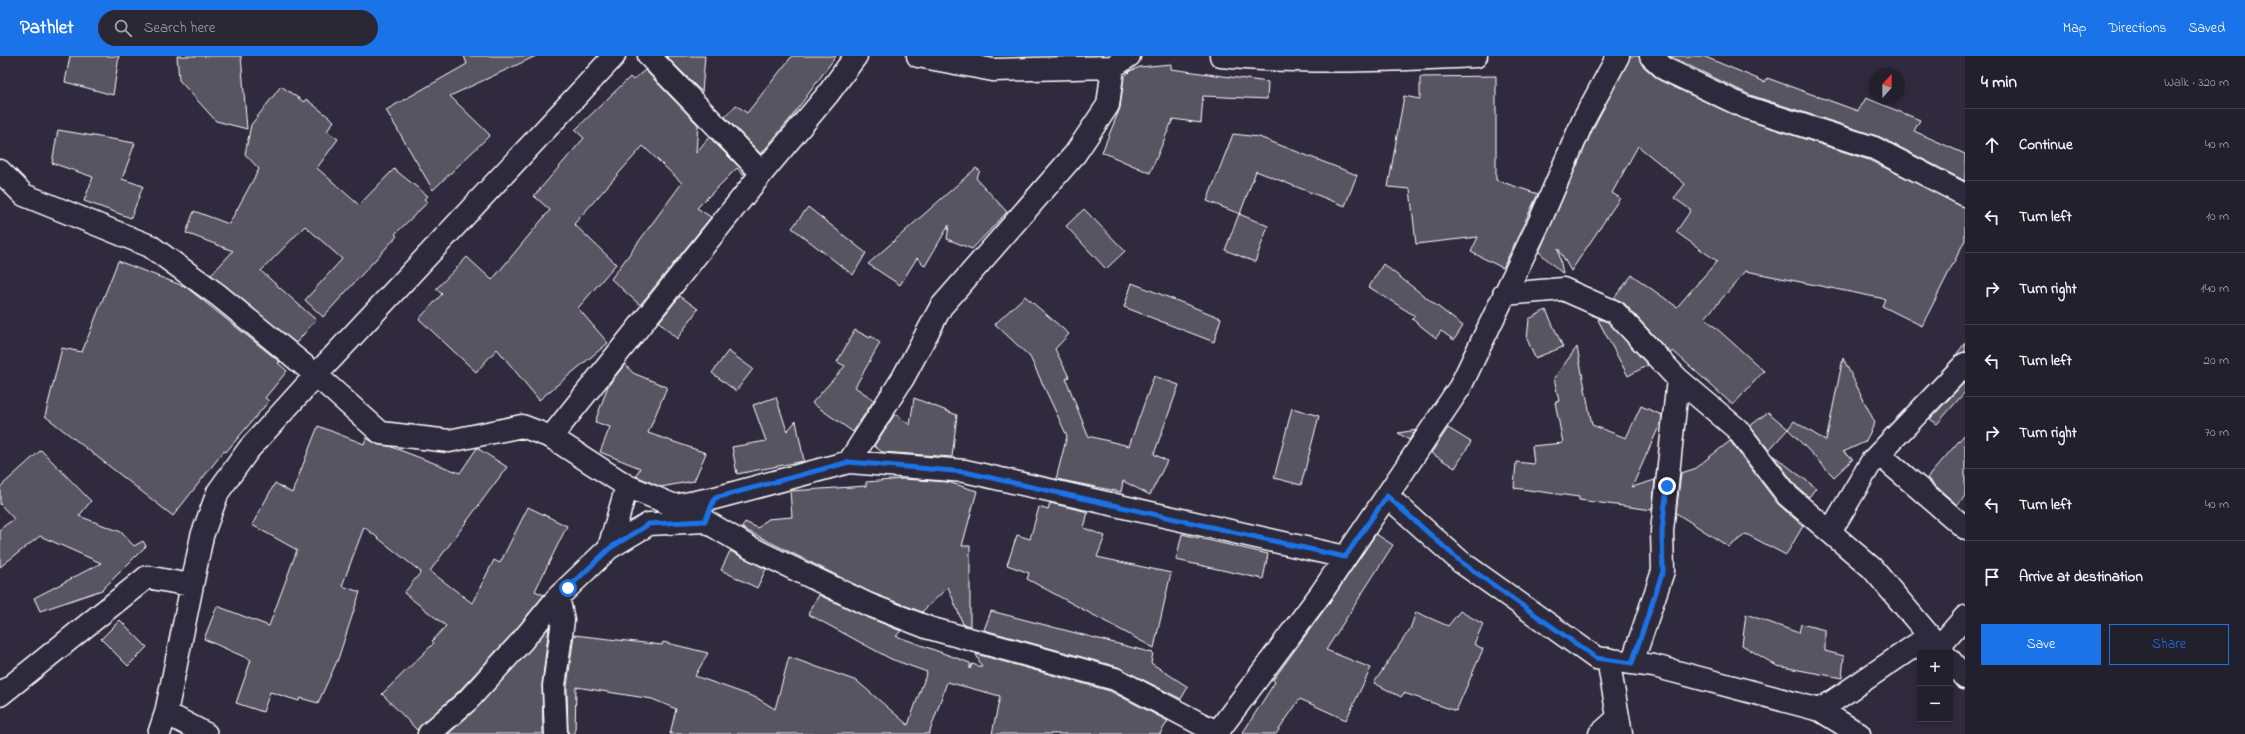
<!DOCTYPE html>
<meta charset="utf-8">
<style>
body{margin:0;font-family:"Indie Flower",sans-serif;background:#2b2836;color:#f1f3f6}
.controls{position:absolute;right:12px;bottom:12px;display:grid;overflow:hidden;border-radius:0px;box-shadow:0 2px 6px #0003}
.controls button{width:36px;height:36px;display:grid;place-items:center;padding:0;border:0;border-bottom:1px solid #403e4a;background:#23202e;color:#f1f3f6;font:20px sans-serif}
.compass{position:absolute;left:1869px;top:12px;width:36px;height:36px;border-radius:50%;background:#23202e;box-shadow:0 2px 6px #0003;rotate:21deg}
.stop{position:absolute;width:12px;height:12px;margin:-9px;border:3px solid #1a73e8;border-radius:50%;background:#fff}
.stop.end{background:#1a73e8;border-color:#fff;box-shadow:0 1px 4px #0008}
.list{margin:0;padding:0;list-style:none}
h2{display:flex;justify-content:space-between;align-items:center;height:52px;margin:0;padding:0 16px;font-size:17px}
h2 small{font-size:13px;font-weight:400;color:#a3a3aa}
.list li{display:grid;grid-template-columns:26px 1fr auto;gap:12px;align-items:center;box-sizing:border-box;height:72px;padding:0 16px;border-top:1px solid #403e4a}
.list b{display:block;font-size:15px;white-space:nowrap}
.list em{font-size:13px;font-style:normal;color:#a3a3aa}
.actions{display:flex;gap:8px;padding:12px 16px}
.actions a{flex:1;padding:9px 0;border:1px solid #1a73e8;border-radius:0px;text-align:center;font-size:14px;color:#1a73e8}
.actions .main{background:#1a73e8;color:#fff}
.icon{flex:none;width:22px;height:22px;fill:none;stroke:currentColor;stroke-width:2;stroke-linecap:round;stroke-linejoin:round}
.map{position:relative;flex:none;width:1965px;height:678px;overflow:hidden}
header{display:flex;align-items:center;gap:24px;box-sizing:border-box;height:56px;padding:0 20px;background:#1a73e8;color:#fff}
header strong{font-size:19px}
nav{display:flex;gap:22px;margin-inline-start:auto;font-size:14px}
.search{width:280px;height:36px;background:#2b2836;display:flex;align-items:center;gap:10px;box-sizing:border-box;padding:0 14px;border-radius:22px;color:#a3a3aa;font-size:15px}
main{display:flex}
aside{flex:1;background:#23202e}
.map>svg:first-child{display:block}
.building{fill:#595564;stroke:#fff}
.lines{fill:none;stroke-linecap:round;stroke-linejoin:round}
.minor-casing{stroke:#fff;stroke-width:25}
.minor{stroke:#2f2a3d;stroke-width:22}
.route{stroke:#1a73e8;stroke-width:5}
</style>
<header>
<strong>Pathlet</strong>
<div class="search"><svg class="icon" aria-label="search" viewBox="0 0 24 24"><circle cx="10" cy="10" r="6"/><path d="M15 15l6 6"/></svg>Search here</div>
<nav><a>Map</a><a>Directions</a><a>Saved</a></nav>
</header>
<main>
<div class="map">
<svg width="1965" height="678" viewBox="0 0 1965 678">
<rect width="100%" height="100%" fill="#2f2a3d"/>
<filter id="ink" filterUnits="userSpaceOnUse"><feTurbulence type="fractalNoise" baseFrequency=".025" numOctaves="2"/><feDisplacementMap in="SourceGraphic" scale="8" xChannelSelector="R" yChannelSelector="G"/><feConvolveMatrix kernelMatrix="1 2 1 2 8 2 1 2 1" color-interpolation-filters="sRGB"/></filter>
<g filter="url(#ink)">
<path class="building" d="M70 0H119L113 39 65 26Z
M177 0H241L247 73 216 65 179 24Z
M464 0H536L450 40 490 79 433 134 386 54 467 8Z
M666 0H705L702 36Z
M792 0H836L790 63 761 98 725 61 736 49 747 57Z
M1630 0H1639L1642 9 1659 24 1740 62 1869 104 1965 151V184L1922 270 1882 250 1885 243 1746 215 1705 262 1764 315 1733 349 1673 295 1670 297 1624 247 1614 242 1632 219 1677 251 1717 205 1676 176 1691 154 1674 142 1685 128 1638 90 1612 137 1620 142 1571 215 1558 192 1563 218 1539 196 1594 70Z
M1669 0H1703L1765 26 1767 22 1858 55 1866 42 1920 64 1914 75 1965 98V125L1880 81 1750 39Z
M1171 8V13L1268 26 1267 43 1203 40 1201 67 1173 63 1150 117 1102 96 1120 52 1124 21 1130 15 1140 11Z
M645 14 698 69 696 97 709 81 745 117 743 119 737 112 697 152 711 161 640 249 611 223 682 127 643 90 574 168 616 208 578 252 608 287 539 344 497 293 476 316 419 263 442 238 436 233 467 201 492 224 550 154 534 140 584 82 575 74 630 21 633 24Z
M1496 20V124L1538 138 1503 212 1471 196 1478 181 1416 188 1410 133 1388 131 1404 40 1420 43V21Z
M281 30 304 46 306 43 334 65 327 75 338 83 317 112 359 149 394 113 428 140 424 143 428 146 395 178 397 180 323 261 305 244 342 203 305 170 261 215 316 264 296 287 211 219 233 195 186 177 194 155 229 168 259 113 245 98 251 69Z
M58 74 135 87 122 123 143 130 131 162 84 145 93 121 52 107Z
M1233 78 1259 81 1357 119 1345 150 1256 115 1240 158 1207 145Z
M976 112 980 115 976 122 1007 156 972 193 947 183 949 169 925 210 917 202 900 229 868 208Z
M808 151 866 197 853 219 792 172Z
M1084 153 1125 195 1106 213 1066 170Z
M1239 158 1268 170 1255 206 1225 194Z
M118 205 186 231 280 306 278 307 287 315 265 342 269 345 226 396 224 395 173 460 45 360 62 292 82 296Z
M1383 208 1463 270 1454 284 1441 275 1436 282 1412 263 1415 260 1369 231Z
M1132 227 1221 262 1214 286 1124 251Z
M680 240 698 253 677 283 659 266Z
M1025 240 1069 278 1055 293 1069 321 1066 323 1088 380 1129 390 1154 320 1179 329 1154 398 1167 405 1150 439 1123 425 1121 436 1056 423 1067 380 1030 301 995 268Z
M1546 254 1563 291 1535 302 1527 283 1529 263Z
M1599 263 1608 266 1648 309 1628 320 1598 264Z
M855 274 870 282 871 280 880 287 855 331 874 344 853 376 812 347 845 310 837 306Z
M1965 287V296L1955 300Z
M1577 291 1592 369 1626 382 1641 350 1662 359 1661 366 1632 431 1655 424 1652 454 1579 444V441L1514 432 1516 406 1534 408 1532 390 1563 387 1555 346 1559 345 1554 322Z
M728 295 753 313 736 335 712 317Z
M1843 302 1875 367 1865 386 1843 396 1853 403 1834 421 1788 373 1794 365 1826 385Z
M625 308 633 317 667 331 648 377 706 397 694 425 661 431 636 420 640 412 600 396 610 371 595 366 608 330Z
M1965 326V336L1937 368 1930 363Z
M776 341 787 375 796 365 804 405 737 418 732 391 766 385 753 349Z
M914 342 957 359 952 401 882 396 874 390 895 358 910 369Z
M1292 352 1319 360 1301 429 1274 422Z
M1768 356 1788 373 1769 394 1750 370Z
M318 370 364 388 366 382 379 389 389 390 460 417 477 392 507 411 430 515 472 547 494 504 500 507 528 451 567 470 535 535 544 539 513 577 459 635 417 674 382 638 434 587 432 585 446 570 404 537 421 516 364 471 342 530 360 536 338 603 318 647 300 642 299 645 270 636 263 656 236 647 251 604 204 583 217 550 269 570 297 494 252 469 275 427 292 437Z
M1448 372 1471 386 1455 412 1431 397Z
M1416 374 1409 384 1398 377Z
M1965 378V440L1957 449 1927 422Z
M1730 385 1778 448 1803 470 1786 499 1746 478 1729 491 1676 457 1681 417 1694 413Z
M41 394 91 445 79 460 121 476 134 490 143 485 146 490 102 534 40 555 34 542 101 507 40 480 0 511V473L14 463 0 448V431Z
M1773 399 1816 432 1809 441 1797 431Z
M903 423 948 426 977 435 962 490H970V570L963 568 948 531 922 556 872 537 742 472 745 466 758 472 767 463 792 461 790 435 866 430V426Z
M1050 447 1088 456 1084 472 1105 480 1097 501 1171 517 1154 592 1027 523 1029 517 1007 509 1017 479 1030 483 1039 451 1048 454Z
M1182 478 1268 498 1263 523 1176 504Z
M1376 478 1393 489 1326 594 1371 612 1346 664 1300 643 1276 678H1242L1275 626 1273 624 1332 543Z
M730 495 766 513 757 532 721 514Z
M819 539 862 559 901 575 896 580 970 607V613L972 608 982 611 976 598 1110 635 1168 665 1160 678H992L1000 640 947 626 929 678H670L676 653 652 643 576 631 575 678H568L567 631 574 579 662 589 663 586 708 597 695 620 757 642 775 653 789 601 857 625 908 669 927 616 891 603 808 558Z
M991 555 1153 597 1151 607 1188 631 1181 643 1118 611 984 574Z
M1460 555 1483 568 1474 588 1483 593 1456 655 1404 637 1401 641 1374 627 1410 573 1416 556 1448 570Z
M1746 558 1799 577 1801 568 1825 574V595L1844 600 1842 622 1777 610 1742 589Z
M120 564 147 591 128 610 101 583Z
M549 571 542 628 543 678H448L477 652Z"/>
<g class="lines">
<defs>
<path id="minor" d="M649 0 762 117
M918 0 993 14 1113 11 1129 0
M1221 0C1306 8 1391 4 1476 0
M1651 0 1665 13 1745 51 1874 92 1965 139
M0 115 24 139 150 190 218 239 316 319 381 377 449 385 522 370 551 381 627 430 675 450 715 442 849 406 965 415 1345 501
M1504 238 1563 233 1615 256 1678 323 1737 373 1788 440 1872 512 1944 597
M551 381 762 117 828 38 856 0
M1879 398 1965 472
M849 406 903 322 941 251 1075 98 1108 49 1113 11
M1387 440 1461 506 1596 602 1654 610 1820 654 1859 678
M1830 476 1872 405 1965 308
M609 492 627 430
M1939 591 1965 561
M1608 603 1621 678
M1950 604 1965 622
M1632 607 1663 515 1662 475 1678 323
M0 639 147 521 190 529
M1820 654 1929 580
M166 657 206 678
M159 678 166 657 202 480 218 436 249 393 316 319 614 0
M429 678 468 644 522 585 558 541 609 492 649 468 705 465 749 491 867 548 929 572 1115 623 1218 677
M556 678 554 630 563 564 558 541
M1216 678 1322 536 1460 331 1540 165 1583 65 1618 0
M1600 678 1618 662"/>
</defs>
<use href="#minor" class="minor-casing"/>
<use href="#minor" class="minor"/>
</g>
</g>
<g class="lines" filter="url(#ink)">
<path class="route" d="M568 532 610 492 649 468 705 465 715 442 849 406 965 416 1345 501 1387 440 1461 506 1596 602 1632 607 1663 515 1662 475 1667 430"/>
</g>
</svg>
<div class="controls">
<button>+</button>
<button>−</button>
</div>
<svg class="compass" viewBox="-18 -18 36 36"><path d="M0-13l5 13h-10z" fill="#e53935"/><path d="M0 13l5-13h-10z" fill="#a3a3aa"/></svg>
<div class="stop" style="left:568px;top:532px"></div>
<div class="stop end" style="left:1667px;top:430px"></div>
</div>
<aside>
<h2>4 min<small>Walk · 320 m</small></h2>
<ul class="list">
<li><svg class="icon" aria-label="ahead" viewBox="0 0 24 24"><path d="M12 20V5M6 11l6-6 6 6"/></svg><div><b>Continue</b></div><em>40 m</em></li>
<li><svg class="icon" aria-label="left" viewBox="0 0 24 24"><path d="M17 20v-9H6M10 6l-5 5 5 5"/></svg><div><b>Turn left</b></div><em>10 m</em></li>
<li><svg class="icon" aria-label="right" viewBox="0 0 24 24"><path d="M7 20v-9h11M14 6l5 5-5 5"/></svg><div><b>Turn right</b></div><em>140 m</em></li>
<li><svg class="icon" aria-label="left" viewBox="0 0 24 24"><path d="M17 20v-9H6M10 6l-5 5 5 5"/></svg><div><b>Turn left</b></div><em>20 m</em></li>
<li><svg class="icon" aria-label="right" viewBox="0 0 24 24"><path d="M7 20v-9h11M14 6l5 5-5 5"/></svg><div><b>Turn right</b></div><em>70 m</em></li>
<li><svg class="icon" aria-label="left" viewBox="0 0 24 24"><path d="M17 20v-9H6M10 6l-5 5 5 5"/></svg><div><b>Turn left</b></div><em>40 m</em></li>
<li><svg class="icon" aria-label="arrive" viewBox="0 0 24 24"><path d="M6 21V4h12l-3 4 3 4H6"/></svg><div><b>Arrive at destination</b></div></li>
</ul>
<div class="actions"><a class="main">Save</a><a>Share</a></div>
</aside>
</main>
